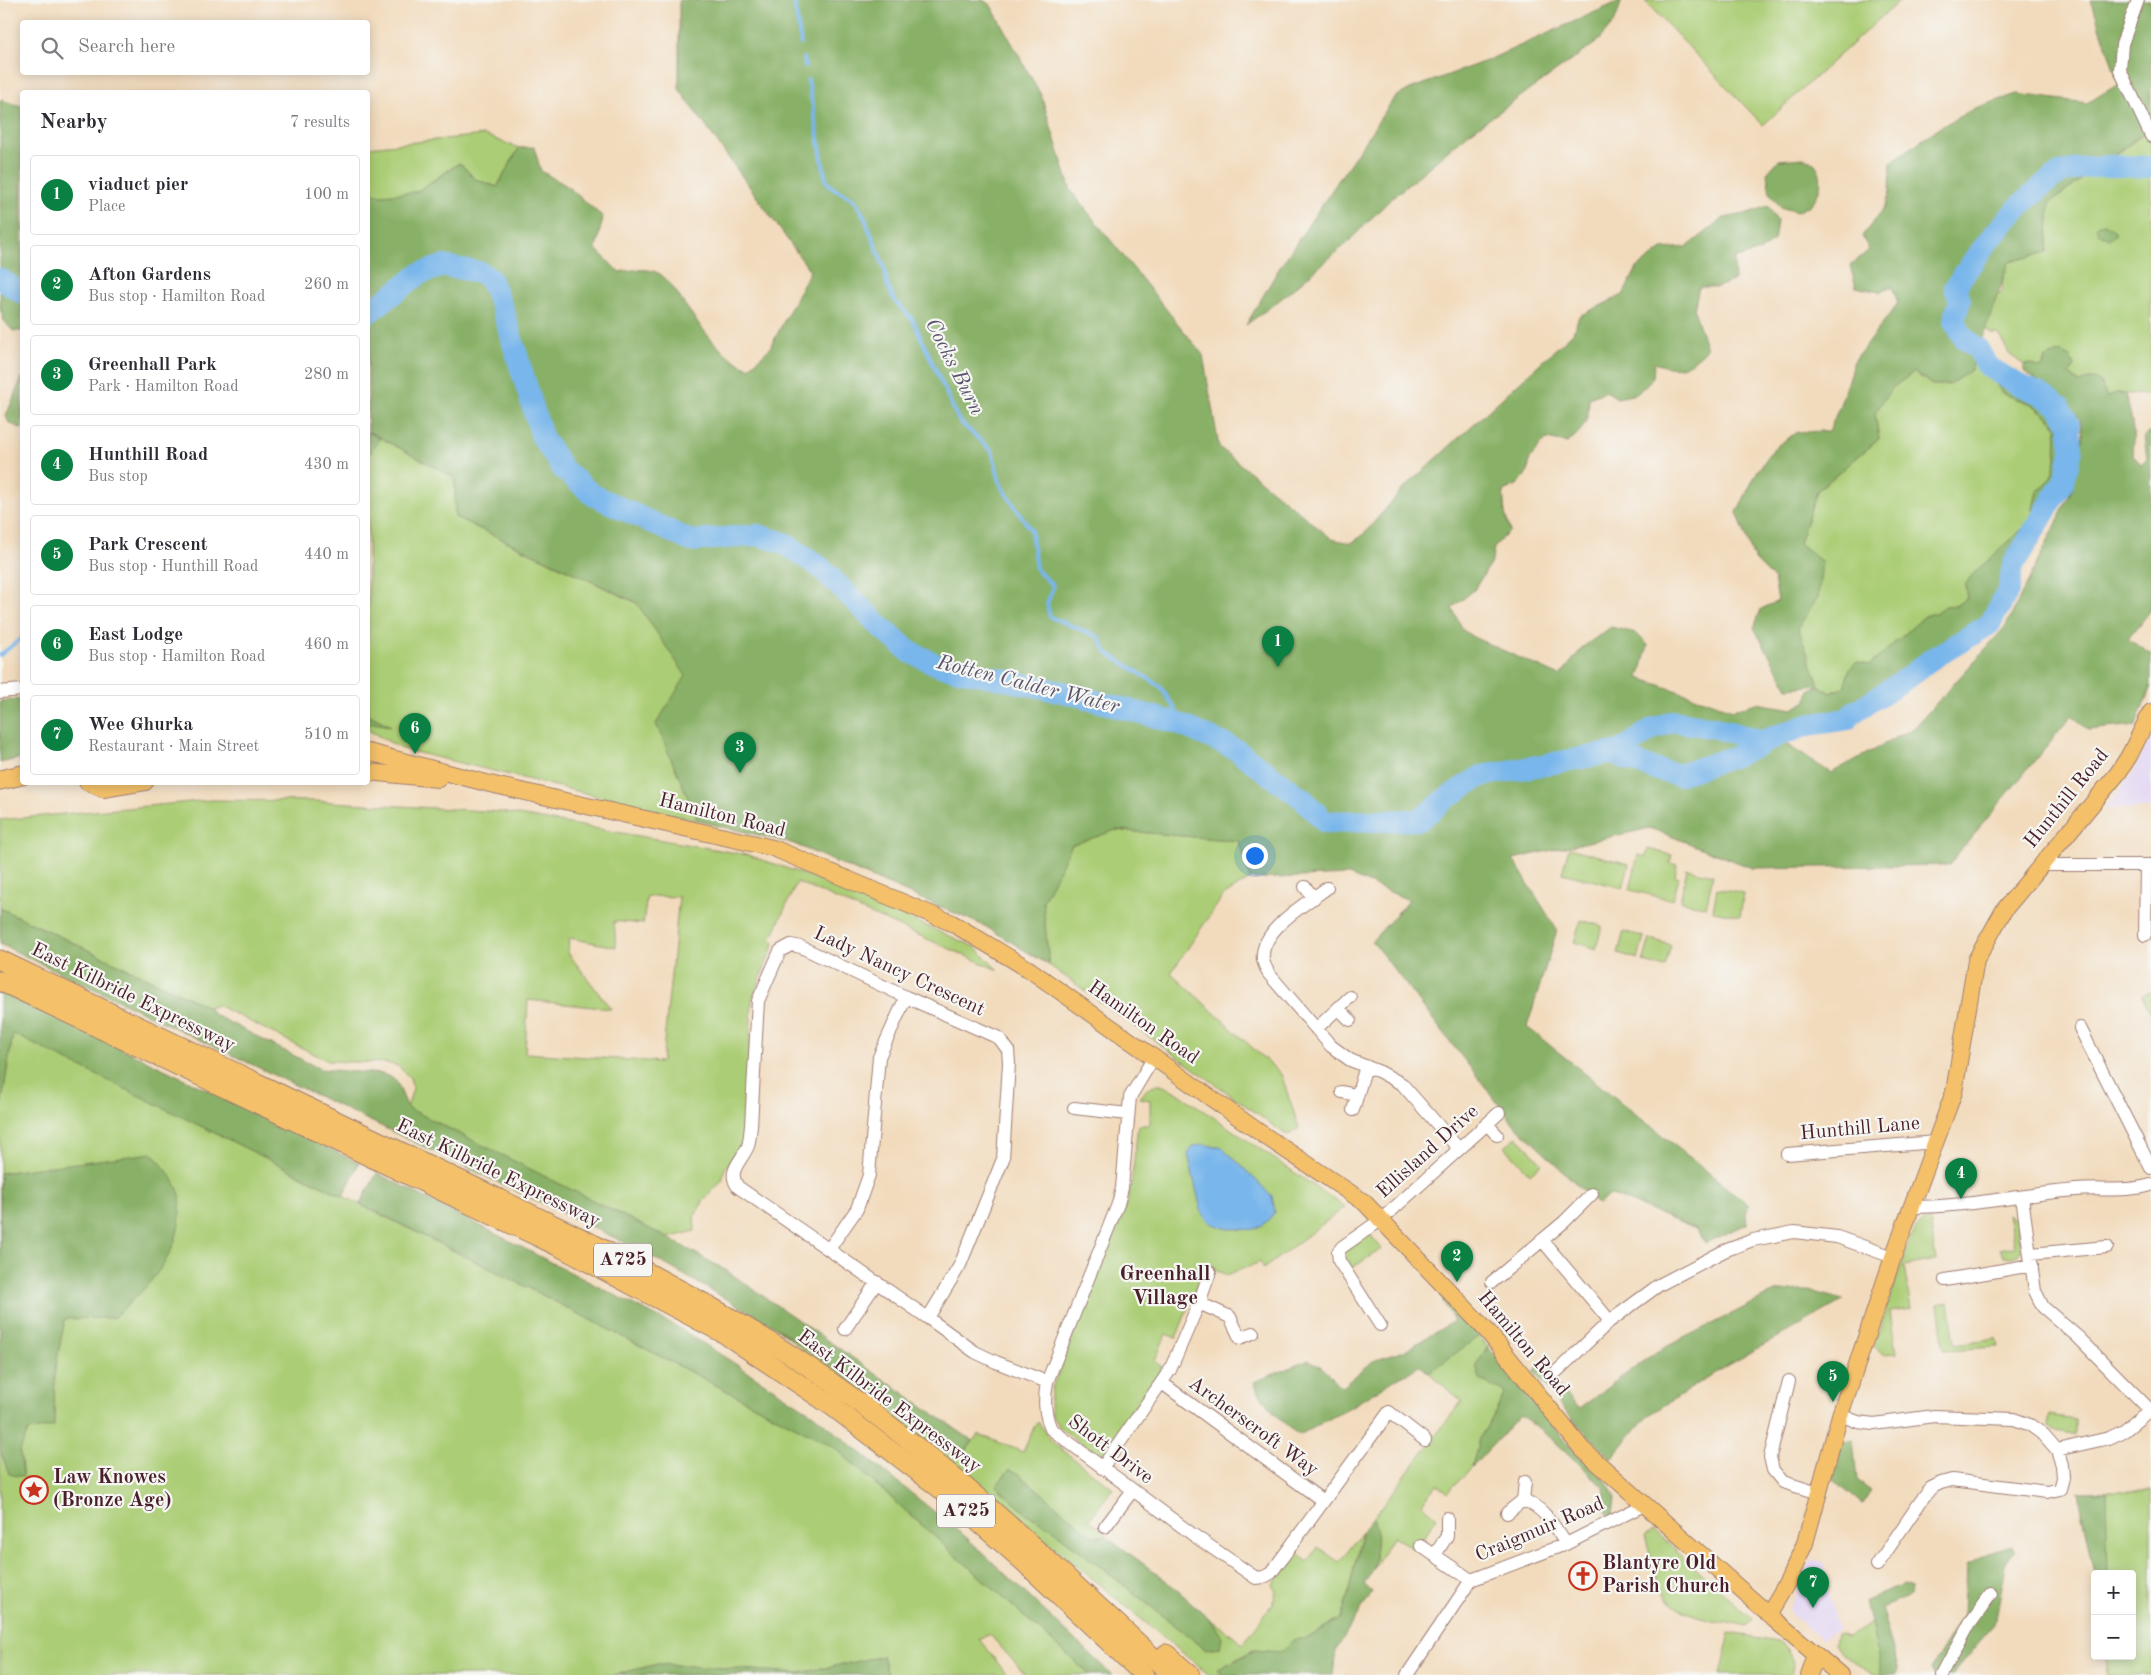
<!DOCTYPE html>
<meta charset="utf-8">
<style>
body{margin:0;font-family:"Old Standard TT",serif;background:#f2f2f3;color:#2b2b33}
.controls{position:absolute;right:15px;bottom:15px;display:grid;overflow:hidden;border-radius:5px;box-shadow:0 2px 12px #0003}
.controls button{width:45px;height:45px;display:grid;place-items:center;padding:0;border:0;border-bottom:1px solid #e1e1e2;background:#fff;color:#2b2b33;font:25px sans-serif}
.you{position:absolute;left:1254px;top:855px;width:18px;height:18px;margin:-12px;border:4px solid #fff;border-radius:50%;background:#1a73e8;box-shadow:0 0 0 8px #1a73e833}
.badge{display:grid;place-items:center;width:32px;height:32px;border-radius:50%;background:#0b8043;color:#fff;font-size:16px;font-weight:700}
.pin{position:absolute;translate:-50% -41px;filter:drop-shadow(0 1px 2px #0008)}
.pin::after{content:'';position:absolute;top:26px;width:18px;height:15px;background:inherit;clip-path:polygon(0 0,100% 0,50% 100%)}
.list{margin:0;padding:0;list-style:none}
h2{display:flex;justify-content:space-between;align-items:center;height:65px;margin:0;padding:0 20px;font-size:21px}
h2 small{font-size:16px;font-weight:400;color:#7c7c81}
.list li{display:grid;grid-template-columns:32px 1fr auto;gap:15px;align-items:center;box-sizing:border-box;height:80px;margin:0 10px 10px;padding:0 10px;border:1px solid #e1e1e2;border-radius:5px}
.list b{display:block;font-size:19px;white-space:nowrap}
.list p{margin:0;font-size:16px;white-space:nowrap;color:#7c7c81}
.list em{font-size:16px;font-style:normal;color:#7c7c81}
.icon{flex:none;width:28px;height:28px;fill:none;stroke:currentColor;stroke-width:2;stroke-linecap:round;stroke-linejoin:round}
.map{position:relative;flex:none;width:2151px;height:1675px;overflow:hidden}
.search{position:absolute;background:#fff;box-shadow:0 2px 12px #0003;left:20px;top:20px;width:350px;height:55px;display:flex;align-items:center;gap:12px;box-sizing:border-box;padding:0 18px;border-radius:5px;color:#7c7c81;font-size:19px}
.panel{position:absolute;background:#fff;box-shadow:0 2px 12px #0003;left:20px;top:90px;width:350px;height:695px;border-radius:5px}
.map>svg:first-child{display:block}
.built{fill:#e2d4f3}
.green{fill:#abcd75;stroke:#7a7650;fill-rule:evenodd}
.forest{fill:#88b066;stroke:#696848}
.water{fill:#78b6eb;stroke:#616a8b}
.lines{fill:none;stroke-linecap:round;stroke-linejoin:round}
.stream{stroke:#78b6eb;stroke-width:4}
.river{stroke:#78b6eb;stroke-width:22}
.minor-casing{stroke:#9e7d74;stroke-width:14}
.major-casing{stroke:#9e7d74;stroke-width:18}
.highway-casing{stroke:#9e7d74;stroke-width:21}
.minor{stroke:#fff;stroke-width:12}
.major{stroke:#f4c16b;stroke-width:16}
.highway{stroke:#f4c16b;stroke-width:19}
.labels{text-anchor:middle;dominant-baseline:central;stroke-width:4.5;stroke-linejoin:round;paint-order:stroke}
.shield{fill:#f6f6f2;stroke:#7e6067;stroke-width:1}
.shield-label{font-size:19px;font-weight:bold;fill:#4a1f2b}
.street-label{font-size:20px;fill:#4a1f2b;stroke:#f6f6f2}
.poi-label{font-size:20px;font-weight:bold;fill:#4a1f2b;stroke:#f6f6f2;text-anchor:start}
.water-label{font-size:21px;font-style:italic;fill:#5a546e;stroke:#f6f6f2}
.neighbourhood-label{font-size:21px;font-weight:bold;fill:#4a1f2b;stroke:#f6f6f2}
</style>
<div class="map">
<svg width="2151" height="1675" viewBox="0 0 2151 1675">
<rect width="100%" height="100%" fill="#f6f6f2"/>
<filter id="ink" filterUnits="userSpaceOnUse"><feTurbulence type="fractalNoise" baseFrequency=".02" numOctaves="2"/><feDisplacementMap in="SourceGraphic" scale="10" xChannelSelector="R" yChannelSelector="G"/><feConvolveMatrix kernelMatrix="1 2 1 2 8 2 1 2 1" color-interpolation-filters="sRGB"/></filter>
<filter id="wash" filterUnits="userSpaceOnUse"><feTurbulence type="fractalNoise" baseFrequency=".0096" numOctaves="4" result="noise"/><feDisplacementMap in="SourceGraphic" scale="20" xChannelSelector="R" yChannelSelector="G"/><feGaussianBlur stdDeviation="1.12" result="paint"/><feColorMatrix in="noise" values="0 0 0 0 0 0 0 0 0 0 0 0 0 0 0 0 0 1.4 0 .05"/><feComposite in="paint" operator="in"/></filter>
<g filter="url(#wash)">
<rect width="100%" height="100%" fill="#f2dbbd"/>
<path class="built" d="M2151 736V808L2104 809 2133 773Z
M1810 1559 1823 1562 1838 1631 1821 1639 1792 1615 1789 1608Z"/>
<path class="green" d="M1644 0H1900L1763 125Z
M2148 131 2151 136V389L2147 395 2117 393 2107 397 2098 380 2090 379 2080 383 2070 375 2074 366 2046 358 2042 366 2039 368 2032 364 2024 365 2009 354 1999 334H1991L1984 328 1994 295 2002 292 2003 273 2009 262 2047 252 2050 203Z
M484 135 519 148 497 187 475 179 459 163 416 192 382 195 368 192V147Z
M1975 358 1985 370 1995 373 1994 380 2003 394 2032 404 2053 421 2057 428 2056 460 2052 475 2045 486 2037 492 2030 522 1965 585 1967 598 1957 605 1946 606 1935 613 1925 616 1870 665 1850 668 1844 687 1831 693 1819 685 1797 628 1818 597 1799 543 1817 491 1879 439 1875 413 1890 389 1914 372 1932 385 1971 370Z
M368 431 455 478V517L1116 830 1239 841 1250 879 1223 896 1171 973 1281 1074 1299 1128 1288 1136 1049 965 985 926 792 843 402 749 368 730Z
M211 800 315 801 501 812 748 855 823 881 975 947 998 970 797 882 771 939 774 944 752 1000 745 1134 740 1150 725 1168 722 1181 704 1200 694 1217 695 1231 668 1238 407 1108 413 1088 410 1078 398 1066 386 1063 328 1061 219 1006 208 1007 0 908V820ZM647 896 679 897 662 1062 525 1053 528 1000 611 1009 568 953 569 938 616 947 614 921 643 924Z
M1569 848 1629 864 1623 888 1562 873Z
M1648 849 1672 855 1670 863 1677 865 1675 876 1679 877 1673 900 1630 890 1638 855 1646 857Z
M1687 869 1713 875 1706 907 1680 901Z
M1717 888 1744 893 1740 916 1713 911Z
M1581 920 1602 926 1596 949 1574 942Z
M1624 931 1644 937 1638 959 1618 953Z
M1650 939 1671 945 1665 967 1643 962Z
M2151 992V1014L2142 995Z
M13 1033 521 1284 833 1446 1090 1675H1026L990 1635 979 1638 1007 1675H888L883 1656 800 1673 658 1664 614 1675H0V1113Z
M1154 1085H1161L1175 1091 1345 1207 1263 1269 1260 1262 1227 1275 1205 1266 1176 1338 1166 1334 1155 1361 1162 1367 1156 1378 1107 1448 1103 1453 1098 1454C1085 1445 1054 1429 1051 1412 1049 1405 1051 1395 1052 1388L1127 1203 1131 1186 1138 1125H1150V1100L1140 1098 1147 1089Z
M1517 1136 1542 1163 1530 1174 1505 1147Z
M2008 1213 2015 1218 2021 1248 2018 1255 2012 1257 2004 1256 2000 1249 2014 1246Z
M1930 1219 1936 1260 1904 1266 1911 1309 1890 1312 1896 1353 1883 1354 1874 1346 1909 1243C1913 1232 1918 1223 1930 1219Z
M1369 1233 1382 1249 1350 1269 1342 1262 1344 1251Z
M1949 1302 1955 1344 1996 1338 1998 1347 1944 1350 1938 1304Z
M774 1326 962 1457 978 1434 1023 1452 1035 1425 1038 1422 1054 1444 1113 1488 1089 1520 1108 1535 1092 1536 1019 1474 1010 1469 996 1486 1027 1514 1051 1528 1205 1649 1222 1637 1210 1619 1243 1644 1273 1603 1276 1591 1273 1584 1297 1553 1308 1562 1318 1547 1339 1562 1362 1532 1348 1595 1341 1618 1308 1638 1293 1640 1281 1652 1253 1650 1217 1670 1224 1675H1209L923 1439 812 1357Z
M1478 1335 1488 1347 1476 1365 1505 1392 1494 1415 1479 1439 1472 1467 1447 1493 1437 1484 1422 1504 1437 1517 1415 1550 1393 1536 1374 1568 1377 1533 1373 1518 1462 1401 1429 1373Z
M2050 1415 2075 1419V1435L2053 1430 2048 1426Z
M2078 1491H2151V1675H2107L2105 1656H2132V1574H2095Z
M1653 1530 1753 1620 1747 1627C1723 1621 1688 1619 1670 1601 1658 1589 1650 1553 1645 1536Z
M1871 1624 1882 1673V1675C1868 1675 1843 1655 1835 1644L1837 1635 1847 1638Z
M1730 1633 1778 1641 1786 1648 1794 1661 1791 1675H1720Z"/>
<path class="forest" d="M679 0H982L990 4 1041 95 1071 191 1203 355 1219 447 1332 539 1351 543 1362 536 1402 490 1573 333 1579 316 1623 295 1637 268 1662 249 1687 247 1724 218 1745 214 1768 206 1777 221 1774 241 1760 251 1734 259 1735 280 1718 287H1699L1694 310 1707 349C1687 368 1680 372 1654 363L1653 378 1637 394 1617 398 1606 391 1589 398C1588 421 1586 428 1567 443L1546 439 1530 458 1528 472 1517 485 1503 491 1505 513 1510 531 1494 547 1492 561 1474 590 1452 608 1463 630 1473 637 1560 676 1583 647 1611 627 1636 633 1648 645 1639 678 1733 710 1756 703 1793 709 1807 701C1807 691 1811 689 1820 686L1831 693 1844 687 1850 668 1856 662 1870 665 1925 616 1935 613 1945 606 1957 605 1967 598 1965 585 1972 575 2030 522 2037 491 2045 486 2052 475 2056 460 2057 428 2053 421 2032 404 2003 394 1994 380 1995 371 2017 384 2040 394 2060 407 2069 424 2072 449 2064 481 2013 565 2009 589 1990 624 1929 661 1907 678 1854 712 1850 720 1808 725 1775 737 1831 773 1914 728 2006 626 2053 531 2073 487 2083 435 2080 419 2067 404 2024 371V365L2032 364 2039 368 2043 366 2046 358 2061 352 2070 357 2074 366 2070 375 2079 383 2090 379 2099 380 2107 397 2117 393 2125 394C2132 416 2135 433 2133 455L2141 465 2147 459 2144 436 2151 431V610L2128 639 2151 654V686L2136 725 2088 730 2072 715 1949 865 1752 868 1650 828 1513 859 1557 930 1527 1027 1749 1205 1746 1214 1747 1224 1705 1243 1696 1229 1610 1194 1598 1205 1514 1124 1372 941 1409 900 1349 875 1250 879 1239 841 1116 830 1072 845 1043 901 1049 965 985 926 792 843 698 821 656 724 686 676 636 602 455 517V478L368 431V192L382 195 416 192 460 163 475 179 497 187 519 148 534 147 541 171 567 186 603 217 596 249 619 272C631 270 649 267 660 274 668 280 677 292 682 301 702 328 718 354 749 368L770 348 810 271 679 89Z
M1622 0 1615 21 1597 42 1468 134 1390 200 1346 244 1286 295 1246 325 1280 267 1394 98 1410 89 1486 61Z
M2091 0H2151V129L2138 137 2050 203 2047 252 2009 262 1971 370 1949 385H1932L1914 372 1891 389 1875 413 1879 439 1817 491 1799 543 1822 562 1818 597 1798 628 1819 685 1788 688 1754 628 1761 609 1778 601 1774 579 1754 559 1737 512 1757 472 1774 448 1797 432 1829 431 1840 405 1854 361 1898 303 1892 286 1879 292 1856 287 1850 266 1869 250 1862 236 1885 207 1890 191 1891 162 1937 129 1975 108 2017 94 2087 103 2119 84Z
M0 100 22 106V331H13L4 321 0 308Z
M1803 158C1806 159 1811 161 1814 163 1825 174 1821 194 1811 204 1808 207 1801 209 1797 212L1780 207 1770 193 1767 173 1779 160Z
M2105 223 2115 231 2116 234 2108 239 2098 233 2096 227 2099 224Z
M22 377V429L9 423 6 416Z
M368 432 381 440 372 449 368 461Z
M22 699V758L0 763V701Z
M368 714 391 726 373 723 368 725Z
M0 908 208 1007 213 1014 320 1069 383 1074 396 1080 408 1108 668 1238 727 1271 973 1441 962 1457 774 1326 640 1250 0 944Z
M0 990 359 1163 343 1196 13 1034 0 1113Z
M152 1153C162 1165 176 1179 180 1195 181 1199 180 1206 180 1210 180 1257 146 1289 113 1318L65 1319 55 1370 54 1426 28 1431 20 1451 23 1477 9 1474 0 1450V1173Z
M377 1173 681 1329 813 1414 967 1538 1112 1675H1090L833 1446 521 1284 360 1204Z
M1777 1291H1809L1844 1300 1718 1371 1646 1417 1611 1459 1567 1413 1534 1372 1539 1366 1579 1409 1652 1354Z
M1440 1295 1479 1336 1429 1373 1418 1365C1412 1373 1404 1373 1396 1379 1364 1399 1333 1418 1299 1435 1282 1423 1261 1401 1254 1382L1309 1360 1322 1367 1342 1387 1373 1361 1404 1351 1454 1321Z
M1488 1347 1574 1451 1607 1481 1615 1498 1613 1515 1607 1514 1604 1487 1551 1438 1520 1416 1472 1467 1479 1439 1494 1415 1505 1392 1480 1380 1476 1365Z
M1853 1440 1857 1480 1871 1490 1862 1504 1833 1480 1841 1443Z
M1010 1469 1019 1474 1092 1536 1107 1537 1168 1582 1210 1619 1222 1637 1220 1647 1205 1649 1051 1528 1027 1514 996 1486Z
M2078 1491H2106L2108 1574H2095Z
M1373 1518 1377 1533 1374 1568 1364 1584 1372 1592 1336 1650 1333 1675H1224L1217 1670 1255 1650 1281 1652 1293 1640 1308 1638 1341 1618 1348 1595 1362 1532Z
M2013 1546 2015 1551 2007 1560 1995 1624 1964 1659 1954 1675H1934L1931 1669 1964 1614 1966 1565 1990 1553Z
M1904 1585 1911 1588 1910 1596 1881 1608 1899 1670 1896 1675H1882L1866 1600Z
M883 1656 888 1675H614L658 1664 800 1673Z"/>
<path class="water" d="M1202 1144 1223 1148 1272 1196 1275 1212C1270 1218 1263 1227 1254 1229 1246 1231 1217 1227 1211 1223 1206 1220 1204 1215 1201 1210L1188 1154 1193 1147Z"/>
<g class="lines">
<path class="stream" d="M794 0 801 44
M804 58 805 66
M808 80 826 181 833 188 854 199 864 216 885 270 887 285 895 301 913 320 959 421 992 451 1001 486 1031 530 1036 569 1053 586 1047 604 1050 617 1099 637 1106 652 1160 686 1175 709 1177 723
M0 655 22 638"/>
<path class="river" d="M0 279 22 293
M368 313 419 274 443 266 480 272 490 279 502 307 542 437 563 469 593 495 691 541 758 535 784 543 820 567 884 630 910 652 940 666 1071 694 1177 723 1235 749 1303 799 1325 822 1420 820 1448 797 1481 776 1621 751 1652 729 1674 721 1715 728 1762 741 1808 725 1848 719 1854 712 1907 678 1929 661 1990 624 2009 589 2013 565 2064 481 2072 449 2069 424 2060 407 2040 394 2017 384 1987 366 1978 349 1964 338 1954 321 1960 300 1955 287C1981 249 2009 212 2045 184 2051 180 2057 174 2064 172 2093 164 2121 166 2151 167
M1611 753 1654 769 1678 775 1736 756 1772 739"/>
</g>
</g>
<g filter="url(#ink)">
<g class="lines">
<defs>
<path id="minor" d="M2138 0 2122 44 2120 70 2151 136
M0 692 22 690
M2040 865H2151
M1305 887 1314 898
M1327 888C1306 904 1259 930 1263 960 1264 965 1267 970 1269 974L1331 1046 1350 1060 1380 1072 1402 1084 1459 1149
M2145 935 2146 865
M1338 1008 1350 1020
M2080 1028 2151 1168
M1316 1029 1350 997
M1154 1057 1130 1097 1122 1188 1118 1204 1047 1382C1044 1399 1044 1413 1051 1429L1192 1534 1256 1578 1264 1577 1271 1573 1389 1412 1425 1440
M1342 1092 1356 1095
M1074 1108 1128 1114
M1353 1110 1366 1066
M1487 1124 1497 1135
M1787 1154 1936 1142
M2022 1197 2035 1291 2043 1307 2078 1337 2150 1410
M1912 1207C1967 1207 2020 1195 2075 1190 2099 1188 2127 1192 2151 1185
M1542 1240 1610 1321
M829 1249 857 1209 869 1175 879 1057 906 997
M2031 1254 2107 1247
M1945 1280 2032 1265
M1492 1282 1564 1222 1592 1194
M1199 1303 1230 1317 1240 1338 1253 1333
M928 1318 738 1187C726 1171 742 1161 748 1146 750 1140 750 1132 751 1126L758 1001 780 951 791 945 801 947 906 997 999 1038 1008 1050 1009 1063 1003 1159 960 1265 928 1318 975 1352 996 1362 1047 1382
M1380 1325 1339 1261 1338 1252 1342 1247 1382 1219 1499 1113
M845 1329 877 1282
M1554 1374 1610 1321 1659 1285 1724 1251 1753 1240 1794 1232 1837 1237 1893 1257
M1789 1381 1770 1457 1773 1470 1783 1482 1818 1493
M1162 1383 1323 1501
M1840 1415 1858 1422 1874 1424 1934 1416 2014 1419 2030 1425 2044 1435 2057 1450 2062 1465 2063 1478 2060 1489 2047 1492 1952 1480 1941 1483 1931 1488 1925 1495 1877 1565
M2057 1450 2109 1438 2124 1431 2151 1409
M1102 1468 1170 1370 1199 1303 1210 1272
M1523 1500 1525 1482
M1507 1513 1523 1500C1545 1508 1554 1526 1566 1544
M1105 1527 1133 1490
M1421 1546 1471 1580
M1435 1555 1447 1536V1518
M1407 1675 1471 1580 1566 1544 1646 1504
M1942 1675 1970 1623 1991 1594"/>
<path id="major" d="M368 752 490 784 773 848 952 923 1030 970 1262 1134 1364 1202 1488 1332 1582 1449 1776 1621 1840 1675
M368 772 438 779
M87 782 103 789 145 782
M1768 1615 1788 1581 1805 1543 1840 1415 1893 1257 1954 1092 1976 960 2004 910 2118 773 2129 756 2151 712
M1809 1675 1816 1655"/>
<path id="highway" d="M0 780 22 775
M0 960 585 1240C662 1280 740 1320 812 1369 943 1458 1056 1567 1172 1675
M0 981 562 1248 725 1334 832 1406 942 1490 1024 1562 1144 1675
M1166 1654 1190 1675"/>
</defs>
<use href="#minor" class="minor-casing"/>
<use href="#major" class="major-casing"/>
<use href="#highway" class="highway-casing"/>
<use href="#minor" class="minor"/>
<use href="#major" class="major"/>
<use href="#highway" class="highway"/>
</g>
</g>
<defs>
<symbol id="sight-ring" viewBox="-11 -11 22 22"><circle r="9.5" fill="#f6f6f2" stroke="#c8321e" stroke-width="1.5"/><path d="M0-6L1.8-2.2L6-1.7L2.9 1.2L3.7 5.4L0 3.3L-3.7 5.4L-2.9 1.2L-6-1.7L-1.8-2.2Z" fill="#c8321e"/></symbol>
<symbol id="church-ring" viewBox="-11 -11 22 22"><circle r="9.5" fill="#f6f6f2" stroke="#c8321e" stroke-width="1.5"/><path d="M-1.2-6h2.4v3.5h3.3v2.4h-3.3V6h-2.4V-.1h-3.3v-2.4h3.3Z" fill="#c8321e"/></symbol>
</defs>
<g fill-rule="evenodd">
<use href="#sight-ring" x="18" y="1474" width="32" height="32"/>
<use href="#church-ring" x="1567" y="1560" width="32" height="32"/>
</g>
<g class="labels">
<g class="shield">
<rect x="594" y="1243.5" width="58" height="33" rx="4"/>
<rect x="937" y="1494.5" width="58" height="33" rx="4"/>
</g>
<g class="shield-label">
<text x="623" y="1260">A725</text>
<text x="966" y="1511">A725</text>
</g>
<g class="street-label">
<text transform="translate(2067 799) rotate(-51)">Hunthill Road</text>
<text transform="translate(722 816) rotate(14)">Hamilton Road</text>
<text transform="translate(899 972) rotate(25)">Lady Nancy Crescent</text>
<text transform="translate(133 998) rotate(26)">East Kilbride Expressway</text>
<text transform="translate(1143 1023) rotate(35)">Hamilton Road</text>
<text transform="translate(1860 1129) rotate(-5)">Hunthill Lane</text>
<text transform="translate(1428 1152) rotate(-42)">Ellisland Drive</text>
<text transform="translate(498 1174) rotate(26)">East Kilbride Expressway</text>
<text transform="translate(1523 1344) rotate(50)">Hamilton Road</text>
<text transform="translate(889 1402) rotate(37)">East Kilbride Expressway</text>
<text transform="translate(1253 1427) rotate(36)">Archerscroft Way</text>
<text transform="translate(1110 1450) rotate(37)">Shott Drive</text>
<text transform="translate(1540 1530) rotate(-23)">Craigmuir Road</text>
</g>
<g class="poi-label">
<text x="53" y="1478">Law Knowes<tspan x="53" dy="23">(Bronze Age)</tspan></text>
<text x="1602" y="1564">Blantyre Old<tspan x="1602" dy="23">Parish Church</tspan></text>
</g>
<g class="water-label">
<text transform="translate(954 367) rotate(63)">Cocks Burn</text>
<text transform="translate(1028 685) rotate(14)">Rotten Calder Water</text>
</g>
<g class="neighbourhood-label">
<text x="1165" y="1274">Greenhall<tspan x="1165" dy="24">Village</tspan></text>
</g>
</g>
</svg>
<div class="controls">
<button>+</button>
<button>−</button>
</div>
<div class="you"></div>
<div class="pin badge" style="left:1278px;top:667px">1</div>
<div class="pin badge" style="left:1457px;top:1282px">2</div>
<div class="pin badge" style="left:740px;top:773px">3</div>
<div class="pin badge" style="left:1961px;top:1199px">4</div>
<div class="pin badge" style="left:1833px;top:1402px">5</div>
<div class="pin badge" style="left:415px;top:754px">6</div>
<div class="pin badge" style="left:1813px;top:1608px">7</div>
<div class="search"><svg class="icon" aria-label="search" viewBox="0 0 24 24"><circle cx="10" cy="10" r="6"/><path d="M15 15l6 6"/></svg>Search here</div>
<section class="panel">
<h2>Nearby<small>7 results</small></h2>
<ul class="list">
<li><span class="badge">1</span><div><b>viaduct pier</b><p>Place</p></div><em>100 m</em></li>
<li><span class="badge">2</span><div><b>Afton Gardens</b><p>Bus stop · Hamilton Road</p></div><em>260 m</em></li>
<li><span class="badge">3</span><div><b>Greenhall Park</b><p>Park · Hamilton Road</p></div><em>280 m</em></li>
<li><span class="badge">4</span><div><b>Hunthill Road</b><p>Bus stop</p></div><em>430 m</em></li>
<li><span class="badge">5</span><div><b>Park Crescent</b><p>Bus stop · Hunthill Road</p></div><em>440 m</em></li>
<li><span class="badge">6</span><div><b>East Lodge</b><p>Bus stop · Hamilton Road</p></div><em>460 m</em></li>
<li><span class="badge">7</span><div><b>Wee Ghurka</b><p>Restaurant · Main Street</p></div><em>510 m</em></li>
</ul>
</section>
</div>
